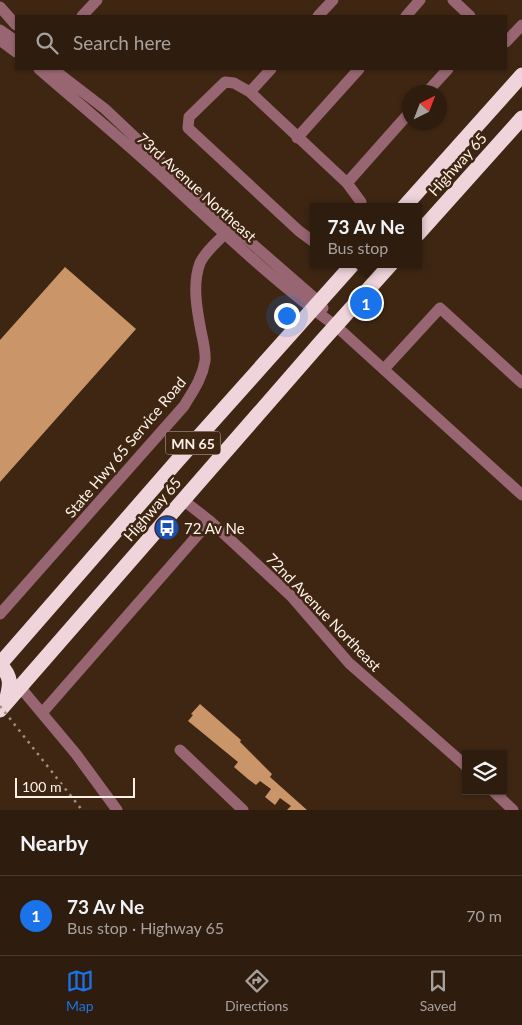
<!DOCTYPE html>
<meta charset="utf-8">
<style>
body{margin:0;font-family:Lato,sans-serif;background:#3a291c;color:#f1f3f6}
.controls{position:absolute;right:15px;bottom:15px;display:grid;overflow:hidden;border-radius:0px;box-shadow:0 1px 4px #0004}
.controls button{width:45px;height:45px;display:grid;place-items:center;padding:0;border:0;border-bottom:1px solid #493a2e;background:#2e1c0e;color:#f1f3f6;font:25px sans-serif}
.compass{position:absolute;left:402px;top:85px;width:45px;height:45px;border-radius:50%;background:#2e1c0e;box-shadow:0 1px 4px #0004;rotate:42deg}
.scale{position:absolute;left:15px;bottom:12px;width:120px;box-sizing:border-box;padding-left:5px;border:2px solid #fff1e8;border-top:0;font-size:14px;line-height:18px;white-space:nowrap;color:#fff1e8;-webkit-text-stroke:4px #3e2613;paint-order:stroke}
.you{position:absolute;left:286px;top:315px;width:18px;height:18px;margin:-12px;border:4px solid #fff;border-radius:50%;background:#1a73e8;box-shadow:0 0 0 8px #1a73e833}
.badge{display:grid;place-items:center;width:32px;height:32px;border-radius:50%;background:#1a73e8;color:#fff;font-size:16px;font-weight:700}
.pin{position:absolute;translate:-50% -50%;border:2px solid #fff;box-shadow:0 1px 5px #0006}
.popup{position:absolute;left:310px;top:203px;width:112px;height:65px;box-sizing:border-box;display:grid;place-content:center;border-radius:0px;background:#2e1c0e;filter:drop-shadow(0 1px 4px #0005);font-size:16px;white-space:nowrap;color:#a7a19e}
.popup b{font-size:19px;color:#f1f3f6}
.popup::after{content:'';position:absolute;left:50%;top:100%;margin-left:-10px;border:10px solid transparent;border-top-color:#2e1c0e}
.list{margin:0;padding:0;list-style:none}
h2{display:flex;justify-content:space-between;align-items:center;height:65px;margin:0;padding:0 20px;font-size:21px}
h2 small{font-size:16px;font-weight:400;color:#a7a19e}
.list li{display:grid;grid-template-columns:32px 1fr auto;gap:15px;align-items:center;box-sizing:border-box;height:80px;padding:0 20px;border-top:1px solid #493a2e}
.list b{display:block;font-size:19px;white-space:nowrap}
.list p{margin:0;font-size:16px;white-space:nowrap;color:#a7a19e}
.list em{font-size:16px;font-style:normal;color:#a7a19e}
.icon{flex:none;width:28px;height:28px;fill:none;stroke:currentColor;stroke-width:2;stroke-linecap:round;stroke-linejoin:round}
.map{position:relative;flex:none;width:522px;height:810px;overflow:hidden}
.search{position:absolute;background:#2e1c0e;box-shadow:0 1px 4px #0004;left:15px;right:15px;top:15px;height:55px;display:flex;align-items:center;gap:12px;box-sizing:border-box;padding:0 18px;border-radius:0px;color:#a7a19e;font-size:19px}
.sheet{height:145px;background:#2e1c0e}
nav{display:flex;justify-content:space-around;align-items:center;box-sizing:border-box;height:70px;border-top:1px solid #493a2e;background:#2e1c0e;font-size:14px;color:#a7a19e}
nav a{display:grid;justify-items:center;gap:2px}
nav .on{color:#1a73e8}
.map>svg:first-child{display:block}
.building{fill:#cb956a}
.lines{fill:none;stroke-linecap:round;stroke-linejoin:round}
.minor{stroke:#986672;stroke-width:11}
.highway{stroke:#efd5db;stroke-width:15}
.rail{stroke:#a28f82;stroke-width:2.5;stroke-dasharray:2.5 5;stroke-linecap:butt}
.labels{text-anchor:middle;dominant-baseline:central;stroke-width:5;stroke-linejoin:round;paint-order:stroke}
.shield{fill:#3e2613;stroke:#c5b4a8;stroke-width:1}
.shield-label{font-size:14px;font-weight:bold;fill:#fff1e8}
.street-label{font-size:15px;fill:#fff1e8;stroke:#3e2613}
.poi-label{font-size:15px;fill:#fff1e8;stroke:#3e2613;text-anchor:start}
</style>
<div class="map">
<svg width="522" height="810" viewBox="0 0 522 810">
<rect width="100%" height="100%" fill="#3e2613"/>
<path class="building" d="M65 267 136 329 0 482V340Z
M200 704 241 740 240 742 272 774 270 777 307 810H287L291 806 280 798 275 805 265 797 271 789 260 781 256 785 248 779 234 767 238 762 188 721 193 715 191 714Z"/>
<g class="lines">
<path class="minor" d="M453 0 470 16
M0 7 16 25
M82 16 97 0
M318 16 333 0
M406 16 420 0
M0 30 16 41
M0 40 16 52
M506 42 522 25
M39 69C84 108 130 146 174 187 226 235 278 285 336 326L522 495
M53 69 105 109 193 192 319 302 323 308
M250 92 271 69
M427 92 448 69
M297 138 359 69
M347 183 410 112
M314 242 299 231 188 128 189 117 225 82 234 83 250 92 347 183 361 202 359 207
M384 369 440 308 522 383
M183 500 210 521 291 596 349 663 466 766
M0 614 184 406C193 391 202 379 205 361 206 352 203 340 201 331 197 310 192 284 200 263 207 248 222 239 232 226
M20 687 76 754 117 810
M42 713 210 521
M180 750 243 810
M493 791 513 810"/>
<path class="highway" d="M404 207 522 75
M418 234 522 118
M0 664 178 460 353 264
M0 664C13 679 10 685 6 702
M0 710 321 342 391 264"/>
<path class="rail" d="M0 706 82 810"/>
</g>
<defs>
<symbol id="bus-disc" viewBox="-11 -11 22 22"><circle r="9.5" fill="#1a4fb4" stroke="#3e2613"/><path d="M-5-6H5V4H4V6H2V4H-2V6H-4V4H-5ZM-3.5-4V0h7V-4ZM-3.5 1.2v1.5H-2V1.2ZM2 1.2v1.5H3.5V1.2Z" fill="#fff"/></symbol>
</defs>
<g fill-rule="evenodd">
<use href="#bus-disc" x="153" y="514" width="28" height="28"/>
</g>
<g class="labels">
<rect class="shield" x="165.5" y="431.5" width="55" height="23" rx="4"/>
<g class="shield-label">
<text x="193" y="443">MN 65</text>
</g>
<g class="street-label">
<text transform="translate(457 164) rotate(-48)">Highway 65</text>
<text transform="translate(197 187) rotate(42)">73rd Avenue Northeast</text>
<text transform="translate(125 447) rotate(-50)">State Hwy 65 Service Road</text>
<text transform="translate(152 509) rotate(-49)">Highway 65</text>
<text transform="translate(324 612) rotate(46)">72nd Avenue Northeast</text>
</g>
<g class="poi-label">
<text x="184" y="528">72 Av Ne</text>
</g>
</g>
</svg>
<div class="controls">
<button><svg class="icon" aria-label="layers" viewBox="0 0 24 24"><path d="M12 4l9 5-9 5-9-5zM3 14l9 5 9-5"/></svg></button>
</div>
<svg class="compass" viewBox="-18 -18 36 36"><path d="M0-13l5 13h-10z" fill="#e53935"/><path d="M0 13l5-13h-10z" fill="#a7a19e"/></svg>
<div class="scale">100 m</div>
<div class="you"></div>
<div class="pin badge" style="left:366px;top:303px">1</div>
<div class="popup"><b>73 Av Ne</b>Bus stop</div>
<div class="search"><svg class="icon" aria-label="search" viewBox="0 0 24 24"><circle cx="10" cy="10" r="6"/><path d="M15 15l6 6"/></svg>Search here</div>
</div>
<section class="sheet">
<h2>Nearby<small></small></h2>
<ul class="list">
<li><span class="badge">1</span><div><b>73 Av Ne</b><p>Bus stop · Highway 65</p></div><em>70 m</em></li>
</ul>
</section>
<nav>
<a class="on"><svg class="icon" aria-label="map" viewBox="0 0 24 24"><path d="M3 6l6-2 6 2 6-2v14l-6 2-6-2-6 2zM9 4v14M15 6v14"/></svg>Map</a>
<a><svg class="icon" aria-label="directions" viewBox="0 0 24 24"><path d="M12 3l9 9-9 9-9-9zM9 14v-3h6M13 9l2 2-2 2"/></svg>Directions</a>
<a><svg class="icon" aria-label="saved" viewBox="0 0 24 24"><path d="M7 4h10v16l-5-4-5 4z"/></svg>Saved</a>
</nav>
